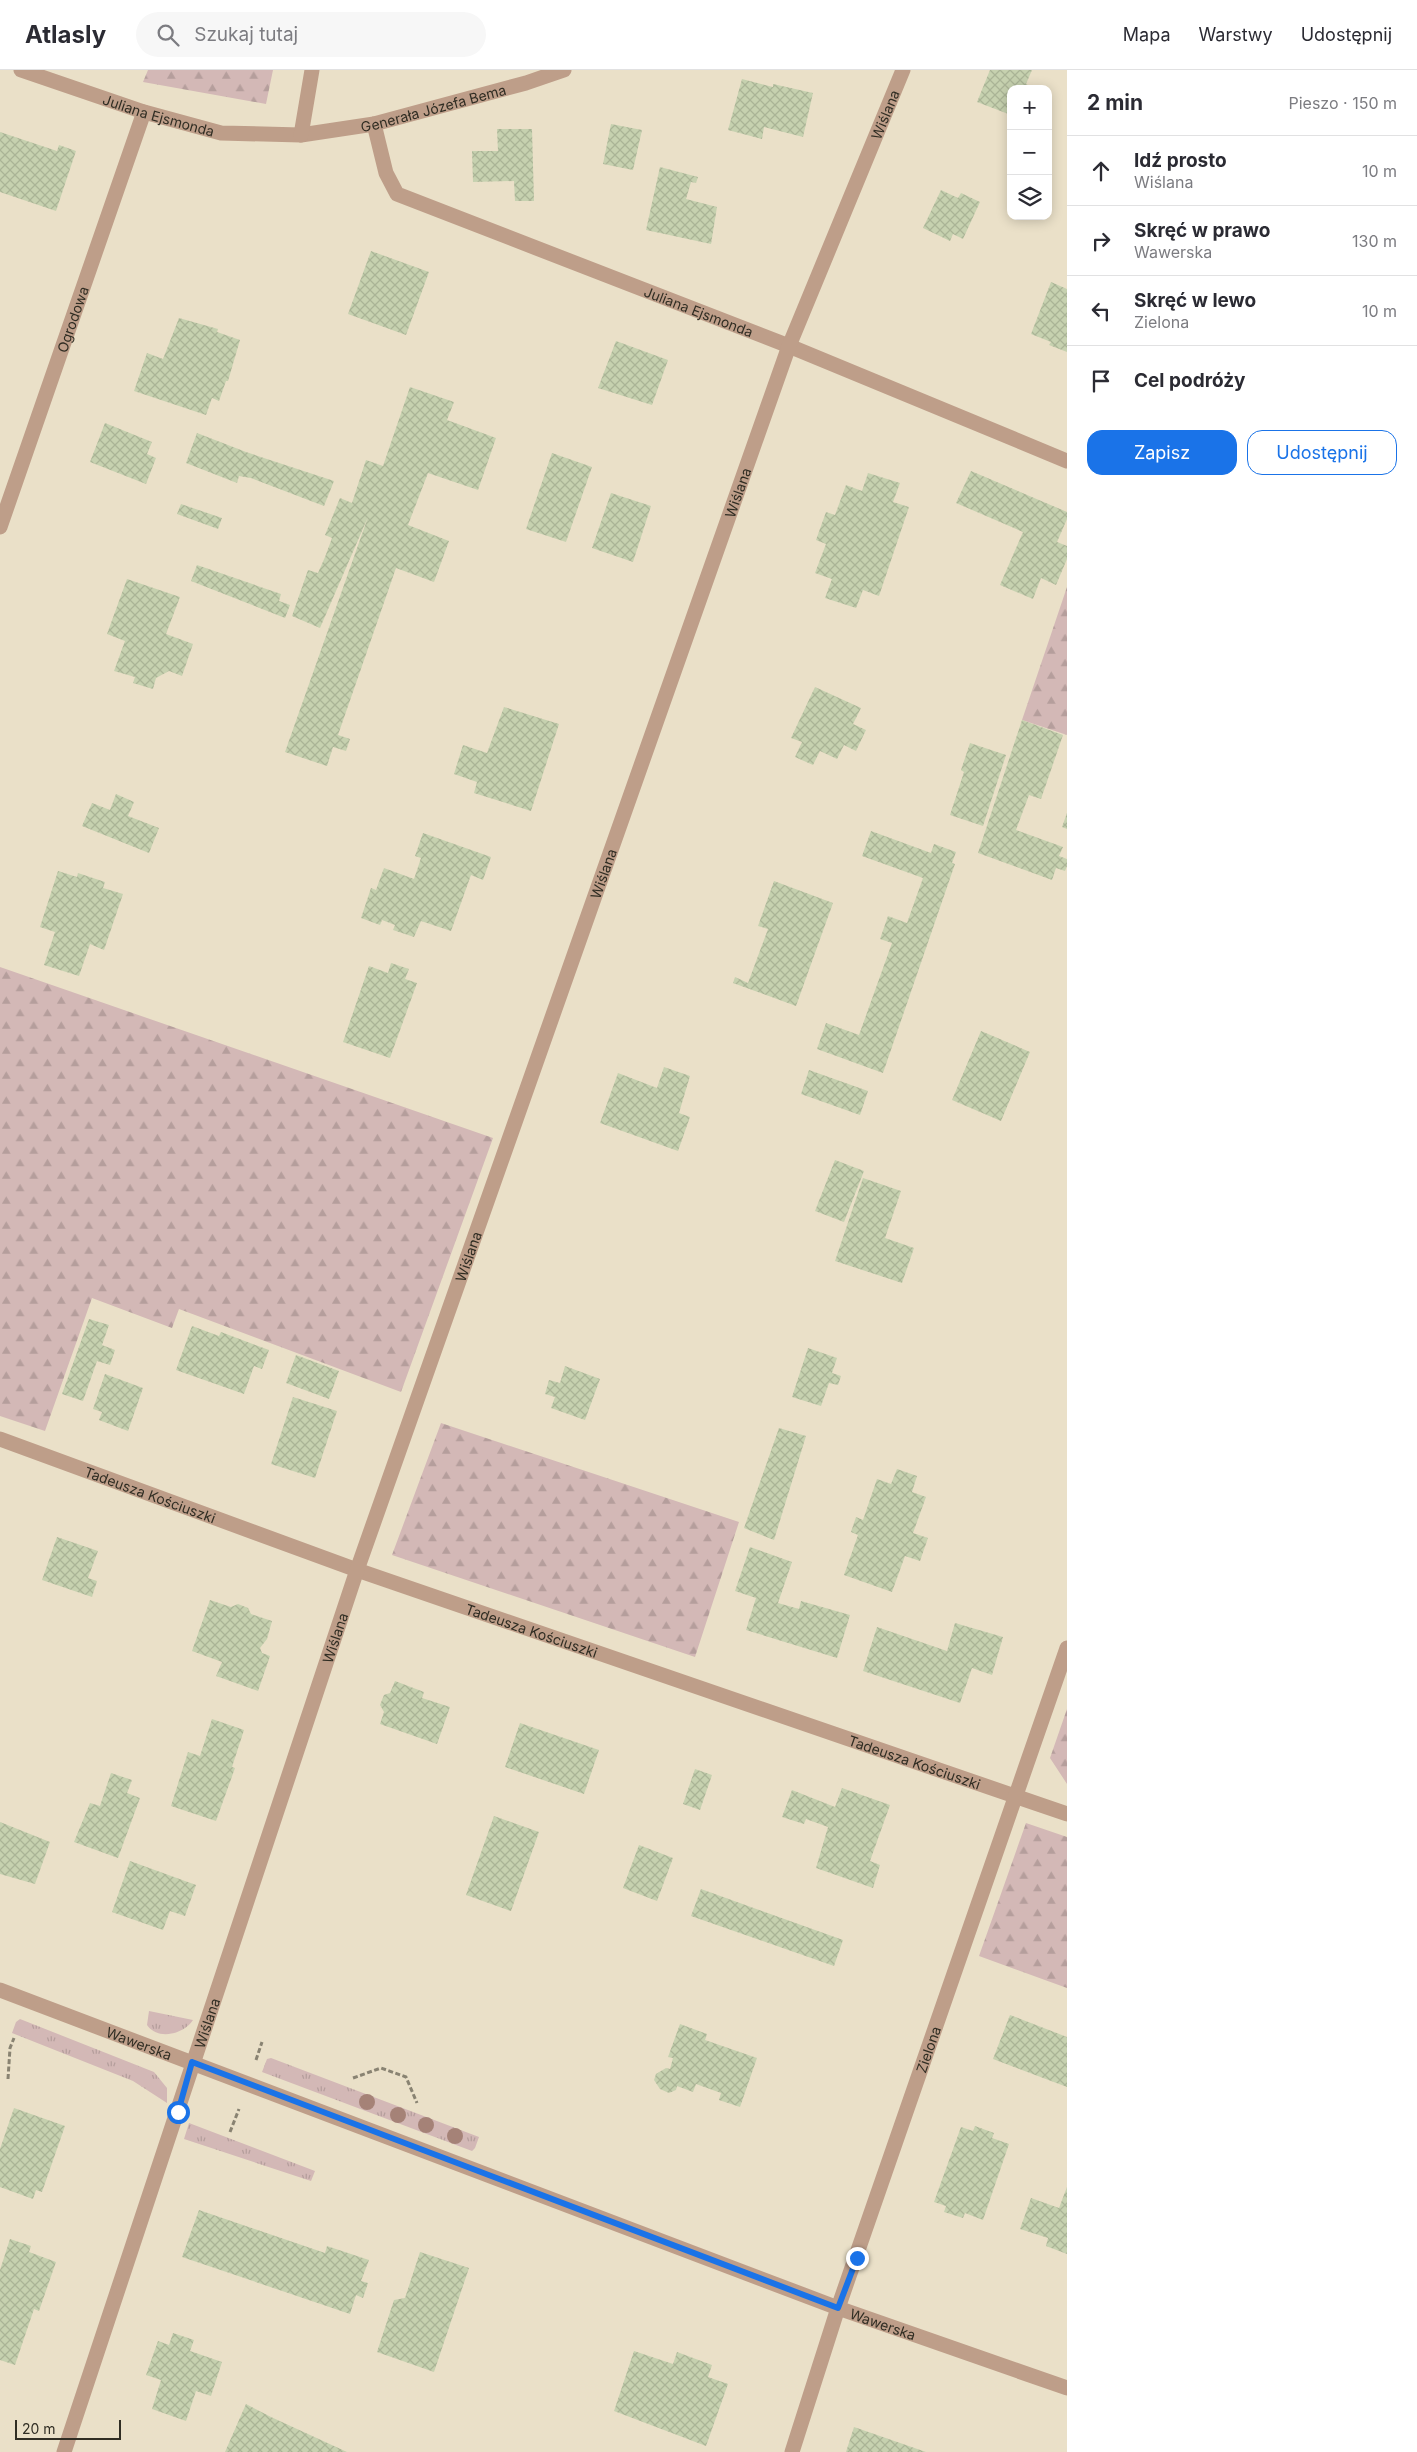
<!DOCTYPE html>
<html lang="pl">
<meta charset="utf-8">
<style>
body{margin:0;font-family:Inter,sans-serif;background:#f7f7f7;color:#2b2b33}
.controls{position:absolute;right:15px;top:15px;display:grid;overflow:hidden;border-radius:10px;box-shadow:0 2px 12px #0003}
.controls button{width:45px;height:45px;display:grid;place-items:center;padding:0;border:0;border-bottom:1px solid #e1e1e2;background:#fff;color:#2b2b33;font:25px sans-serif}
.scale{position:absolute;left:15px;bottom:12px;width:106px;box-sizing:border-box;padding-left:5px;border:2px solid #302d23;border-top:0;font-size:14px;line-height:18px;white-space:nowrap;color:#302d23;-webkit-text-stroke:4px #eae0c8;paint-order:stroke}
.stop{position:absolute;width:15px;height:15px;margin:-11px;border:4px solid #1a73e8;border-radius:50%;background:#fff}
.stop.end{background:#1a73e8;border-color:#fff;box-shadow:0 1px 5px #0008}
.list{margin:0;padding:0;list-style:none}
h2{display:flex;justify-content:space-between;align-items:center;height:65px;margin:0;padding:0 20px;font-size:21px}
h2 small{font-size:16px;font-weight:400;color:#7c7c81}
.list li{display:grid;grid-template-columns:32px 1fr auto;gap:15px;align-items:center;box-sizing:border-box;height:70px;padding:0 20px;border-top:1px solid #e1e1e2}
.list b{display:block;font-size:19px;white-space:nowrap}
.list p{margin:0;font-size:16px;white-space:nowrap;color:#7c7c81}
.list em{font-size:16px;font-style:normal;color:#7c7c81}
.actions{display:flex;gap:10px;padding:15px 20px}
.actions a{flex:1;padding:11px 0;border:1px solid #1a73e8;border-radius:15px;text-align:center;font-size:18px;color:#1a73e8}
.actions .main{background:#1a73e8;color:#fff}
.icon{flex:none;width:28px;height:28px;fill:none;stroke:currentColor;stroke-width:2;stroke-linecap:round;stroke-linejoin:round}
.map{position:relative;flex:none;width:1067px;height:2382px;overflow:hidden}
header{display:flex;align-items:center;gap:30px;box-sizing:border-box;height:70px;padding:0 25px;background:#fff;border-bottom:1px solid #e1e1e2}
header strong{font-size:24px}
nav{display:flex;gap:28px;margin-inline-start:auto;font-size:18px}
.search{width:350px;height:45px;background:#f7f7f7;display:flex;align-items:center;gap:12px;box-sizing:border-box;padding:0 18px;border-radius:28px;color:#7c7c81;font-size:19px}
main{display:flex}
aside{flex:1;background:#fff}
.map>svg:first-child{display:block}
.grass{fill:url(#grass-tufts)}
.forest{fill:url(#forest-firs)}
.building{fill:url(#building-cross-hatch)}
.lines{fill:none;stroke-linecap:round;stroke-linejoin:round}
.path{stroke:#898372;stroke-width:3;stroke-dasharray:5 2.5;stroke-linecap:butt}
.minor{stroke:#be9e89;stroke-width:15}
.tree{fill:#a58277}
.route{stroke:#1a73e8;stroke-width:6}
.labels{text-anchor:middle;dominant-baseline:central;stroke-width:4;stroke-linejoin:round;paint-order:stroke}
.street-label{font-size:14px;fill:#302d23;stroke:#eae0c8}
</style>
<header>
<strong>Atlasly</strong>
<div class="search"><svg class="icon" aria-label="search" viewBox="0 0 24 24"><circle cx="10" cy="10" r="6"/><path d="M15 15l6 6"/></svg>Szukaj tutaj</div>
<nav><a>Mapa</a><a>Warstwy</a><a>Udostępnij</a></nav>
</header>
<main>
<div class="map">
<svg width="1067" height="2382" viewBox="0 0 1067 2382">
<defs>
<pattern id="grass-tufts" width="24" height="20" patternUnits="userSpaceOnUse" patternTransform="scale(1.25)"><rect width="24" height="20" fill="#d3b8b6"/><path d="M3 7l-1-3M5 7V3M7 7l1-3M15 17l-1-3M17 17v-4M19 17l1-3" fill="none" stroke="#b59e9c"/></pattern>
<pattern id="forest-firs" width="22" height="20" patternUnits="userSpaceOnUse" patternTransform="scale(1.25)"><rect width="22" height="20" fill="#d3b8b6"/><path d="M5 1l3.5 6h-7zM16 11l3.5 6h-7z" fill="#b59e9c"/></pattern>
<pattern id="building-cross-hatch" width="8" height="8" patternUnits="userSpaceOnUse" patternTransform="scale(1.25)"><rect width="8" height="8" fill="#c6d1af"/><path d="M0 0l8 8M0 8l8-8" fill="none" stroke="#aab496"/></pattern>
</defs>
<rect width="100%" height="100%" fill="#eae0c8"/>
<path class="grass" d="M149 1941 193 1950C184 1964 158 1971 147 1955Z
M20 1949 154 2002 167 2018V2033L133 2011 12 1963 16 1952Z
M271 1988 479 2067 475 2078 472 2081 262 2002 267 1989Z
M189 2053 315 2101 311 2111 184 2069Z"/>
<path class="forest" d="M148 0H273L266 34 143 12Z
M1067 517V665L1022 650Z
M0 897 493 1068 401 1322 179 1239 172 1258 92 1228 45 1361 0 1346Z
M441 1353 739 1452 695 1587 392 1485Z
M1067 1639V1714L1050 1688Z
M1026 1753 1067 1767V1918L979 1886Z"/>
<path class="building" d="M990 0H1032L1026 14 1032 17 1031 19H1011V45L977 32Z
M742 9 773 17V14L813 23 803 67 764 57 762 69 728 60Z
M611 54 642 60 633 100 603 94Z
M497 59H532L534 131H515L514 111 473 112 472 81H498Z
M0 62 57 81 59 75 76 81 56 141 0 122Z
M660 97 698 107 696 113 691 112 686 129 717 137 711 174 646 160Z
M941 120 958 128 961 123 980 132 963 169 953 164 950 171 923 158Z
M371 181 429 202 406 265 348 244Z
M1051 212 1067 219V282L1049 275 1051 272 1031 264Z
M179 248 218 259 217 262 240 270 228 311H226L219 331 212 328 206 345 134 321 147 283 163 289Z
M616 271 668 290 652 335 598 318Z
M410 317 454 332 447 350 496 368 478 420 428 403 408 455 449 471 434 512 396 498 338 665 350 669 346 681 333 677 327 696 285 682 368 447 320 558 292 546 308 500 318 503 325 487 332 468 325 465 340 428 352 433 366 390 383 396Z
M105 353 152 372 147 384 156 388 146 414 90 392Z
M197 363 246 382 334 411 324 436 251 408 239 406 237 413 186 393Z
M552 383 592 397 566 472 526 459Z
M971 401 1067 442V449L1057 472 1067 476V489L1056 515 1041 508 1033 529 1000 515 1023 462 956 433Z
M868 403 900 413 893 432 909 437 879 526 863 520 856 538 825 528 832 509 815 503 826 474 816 470 826 442 835 445 846 415 862 421Z
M611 423 651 436 633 492 592 478Z
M181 434 222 448 218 459 177 444Z
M197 495 281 524 279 531 290 535 285 548 191 511Z
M127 509 180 527 166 564 193 574 182 606 169 601 156 608 153 619 133 613 135 607 114 601 125 571 107 564Z
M815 617 861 638 853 654 866 660 856 681 844 675 837 689 820 681 813 695 795 687 802 672 791 668Z
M504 637 559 654 531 741 474 723 477 712 454 704 463 675 487 683Z
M1022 650 1063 665 1041 729 1029 725 1016 760 1063 777 1059 786 1067 789V796L1065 801 1056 798 1052 810 978 783Z
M970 673 1006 685 983 756 950 745 964 702 961 700Z
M116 724 134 732 128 746 159 758 149 783 82 756 92 733 110 740Z
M1067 743V759L1062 757Z
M871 761 931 783 934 774 956 782 952 793 955 794 883 1003 817 979 826 953 859 965 892 873 880 869 888 846 907 853 923 808 862 786Z
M423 763 491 787 483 810 471 805 451 861 421 851 414 867 393 860 395 855 382 850 380 855 361 848 371 818 376 820 384 798 414 809 421 788 415 786Z
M58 801 77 807 78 803 105 812 103 818 123 824 104 880 90 874 79 906 44 895 55 862 40 857Z
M774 811 833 833 796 936 733 913 735 907 748 913 768 859 758 856Z
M391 893 409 899 405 909 417 913 390 988 343 972 369 896 388 903Z
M981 961 1030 982 1001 1051 952 1030Z
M664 997 690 1006 679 1043 690 1047 678 1081 600 1053 618 1003 657 1018Z
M809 1000 868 1021 860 1045 801 1024Z
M835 1090 864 1101 844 1152 815 1141Z
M863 1108 901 1121 885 1168 914 1178 902 1213 835 1191Z
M89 1249 109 1255 102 1275 115 1280 110 1295 97 1291 83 1331 62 1324Z
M192 1256 219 1266 221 1262 269 1280 262 1299 254 1296 244 1324 176 1300Z
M808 1278 837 1288 832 1303 841 1306 838 1315 829 1313 821 1336 792 1327Z
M296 1285 339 1301 329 1329 286 1313Z
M565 1296 600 1309 585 1350 551 1338 555 1327 545 1324 549 1310 560 1313Z
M105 1304 143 1318 128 1361 99 1350 102 1342 93 1339Z
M293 1327 337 1341 315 1408 271 1394Z
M779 1358 806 1366 774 1470 744 1458Z
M897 1399 917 1406 912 1422 926 1427 913 1463 928 1468 920 1491 905 1486 892 1522 844 1505 858 1465 851 1462 856 1447 863 1450 877 1409 891 1414Z
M57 1467 98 1481 88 1508 97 1511 92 1527 42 1510Z
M750 1477 792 1492 778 1533 799 1539 801 1531 850 1545 837 1588 746 1560 756 1528 735 1521Z
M210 1530 231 1537 238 1534 248 1538 251 1544 272 1551 267 1569 260 1578 262 1583 270 1586 258 1621 216 1606 222 1592 192 1581Z
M955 1553 1003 1567 992 1605 972 1598 960 1633 863 1601 877 1557 947 1581Z
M395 1611 424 1622 422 1628 450 1637 437 1674 380 1654 384 1642 380 1635 384 1625 390 1623Z
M212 1649 244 1660 232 1697 235 1698 216 1751 171 1736 188 1682 200 1686Z
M520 1653 599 1680 584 1724 505 1697Z
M695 1699 712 1705 700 1740 683 1734Z
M111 1703 132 1710 127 1723 140 1728 118 1788 74 1772 90 1733 100 1736Z
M842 1718 890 1735 870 1791 880 1795 873 1818 816 1798 828 1757 806 1749 804 1754 782 1747 792 1720 835 1737Z
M494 1746 539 1762 511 1841 466 1825Z
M0 1752 50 1772 35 1814 0 1804Z
M639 1775 673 1788 657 1831 623 1818Z
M130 1791 196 1815 185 1846 170 1841 163 1860 112 1842Z
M701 1819 843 1870 834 1896 691 1846Z
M1010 1945 1067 1967V2017L993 1989Z
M680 1954 707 1964 705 1970 757 1988 740 2037 719 2030 721 2023 696 2014 693 2022 677 2016 676 2020 669 2023 660 2019 654 2010 656 2004 666 1998 670 1999 673 1988 668 1987Z
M14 2038 65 2056 42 2122 36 2120 33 2129 0 2117V2079Z
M975 2056 994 2063 992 2068 1009 2074 983 2150 965 2143 963 2148 944 2142 946 2136 934 2132 961 2057 973 2061Z
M1067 2117V2184L1046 2176 1048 2168 1020 2159 1031 2128 1059 2138Z
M199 2140 325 2183 327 2176 369 2190 361 2211 368 2213 363 2228 356 2225 350 2244 182 2187Z
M10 2169 31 2176 29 2182 56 2192 39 2241 34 2239 15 2295 0 2290V2200Z
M420 2182 469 2198 434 2302 377 2282 394 2230 405 2228Z
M173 2263 194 2270 190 2281 222 2292 211 2326 196 2321 186 2351 152 2339 161 2310 146 2305 158 2271 169 2275Z
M634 2281 673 2294 677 2282 712 2295 708 2307 728 2314 706 2376 614 2341Z
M246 2334 271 2347 347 2382H225Z
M854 2357 926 2382H846Z"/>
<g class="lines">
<path class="path" d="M256 1990 262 1972
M353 2008 381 1998 406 2007 417 2033
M8 2009 10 1978 14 1968
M230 2062 239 2039"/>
<g class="minor">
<path id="s1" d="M21 0 144 42 221 63 301 65 374 54 526 13 564 0"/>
<path id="s2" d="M374 54 386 103 397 124 789 276 1067 391"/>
<path d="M301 65 312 0"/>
<path id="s3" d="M0 457 144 42"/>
<path id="s4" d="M0 1369 357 1500 1067 1744"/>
<path id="s5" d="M0 1920 838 2238 1067 2318"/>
<path id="s6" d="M64 2382 357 1500 789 276 903 0"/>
<path id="s7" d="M792 2382 838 2238 1067 1578"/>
</g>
</g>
<g class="tree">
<circle cx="367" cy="2032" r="8"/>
<circle cx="398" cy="2045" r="8"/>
<circle cx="426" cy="2055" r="8"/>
<circle cx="455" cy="2066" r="8"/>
</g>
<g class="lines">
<path class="route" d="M178 2042 192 1992 838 2238 857 2188"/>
</g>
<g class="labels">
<g class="street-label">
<text stroke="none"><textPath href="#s1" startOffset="425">Generała Józefa Bema</textPath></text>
<text stroke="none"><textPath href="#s1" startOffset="145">Juliana Ejsmonda</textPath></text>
<text stroke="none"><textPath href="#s6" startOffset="2478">Wiślana</textPath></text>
<text stroke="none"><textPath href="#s2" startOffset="398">Juliana Ejsmonda</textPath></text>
<text stroke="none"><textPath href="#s3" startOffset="220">Ogrodowa</textPath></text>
<text stroke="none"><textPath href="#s6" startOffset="2072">Wiślana</textPath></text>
<text stroke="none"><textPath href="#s6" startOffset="1668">Wiślana</textPath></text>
<text stroke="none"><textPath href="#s6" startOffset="1262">Wiślana</textPath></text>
<text stroke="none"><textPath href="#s4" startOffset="160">Tadeusza Kościuszki</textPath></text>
<text stroke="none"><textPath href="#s4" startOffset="565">Tadeusza Kościuszki</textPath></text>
<text stroke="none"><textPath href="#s6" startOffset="858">Wiślana</textPath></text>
<text stroke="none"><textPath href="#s4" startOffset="970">Tadeusza Kościuszki</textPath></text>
<text stroke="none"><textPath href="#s6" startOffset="452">Wiślana</textPath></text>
<text stroke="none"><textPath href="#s5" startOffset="149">Wawerska</textPath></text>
<text stroke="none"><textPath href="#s7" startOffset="425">Zielona</textPath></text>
<text stroke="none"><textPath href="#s5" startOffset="944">Wawerska</textPath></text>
</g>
</g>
</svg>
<div class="controls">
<button>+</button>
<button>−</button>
<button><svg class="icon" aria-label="layers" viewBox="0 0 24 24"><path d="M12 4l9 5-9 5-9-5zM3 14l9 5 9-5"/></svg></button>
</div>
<div class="scale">20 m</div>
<div class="stop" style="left:178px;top:2042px"></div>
<div class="stop end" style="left:857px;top:2188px"></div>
</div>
<aside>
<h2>2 min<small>Pieszo · 150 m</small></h2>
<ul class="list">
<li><svg class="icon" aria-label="ahead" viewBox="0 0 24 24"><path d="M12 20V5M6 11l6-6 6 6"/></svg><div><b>Idź prosto</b><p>Wiślana</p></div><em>10 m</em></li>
<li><svg class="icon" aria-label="right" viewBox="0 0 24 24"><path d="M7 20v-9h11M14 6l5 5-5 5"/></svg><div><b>Skręć w prawo</b><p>Wawerska</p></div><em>130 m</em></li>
<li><svg class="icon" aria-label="left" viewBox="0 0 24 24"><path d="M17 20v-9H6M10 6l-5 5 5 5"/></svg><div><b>Skręć w lewo</b><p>Zielona</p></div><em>10 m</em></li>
<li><svg class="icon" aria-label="arrive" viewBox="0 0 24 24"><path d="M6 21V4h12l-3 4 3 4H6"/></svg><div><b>Cel podróży</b></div></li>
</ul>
<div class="actions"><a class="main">Zapisz</a><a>Udostępnij</a></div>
</aside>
</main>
